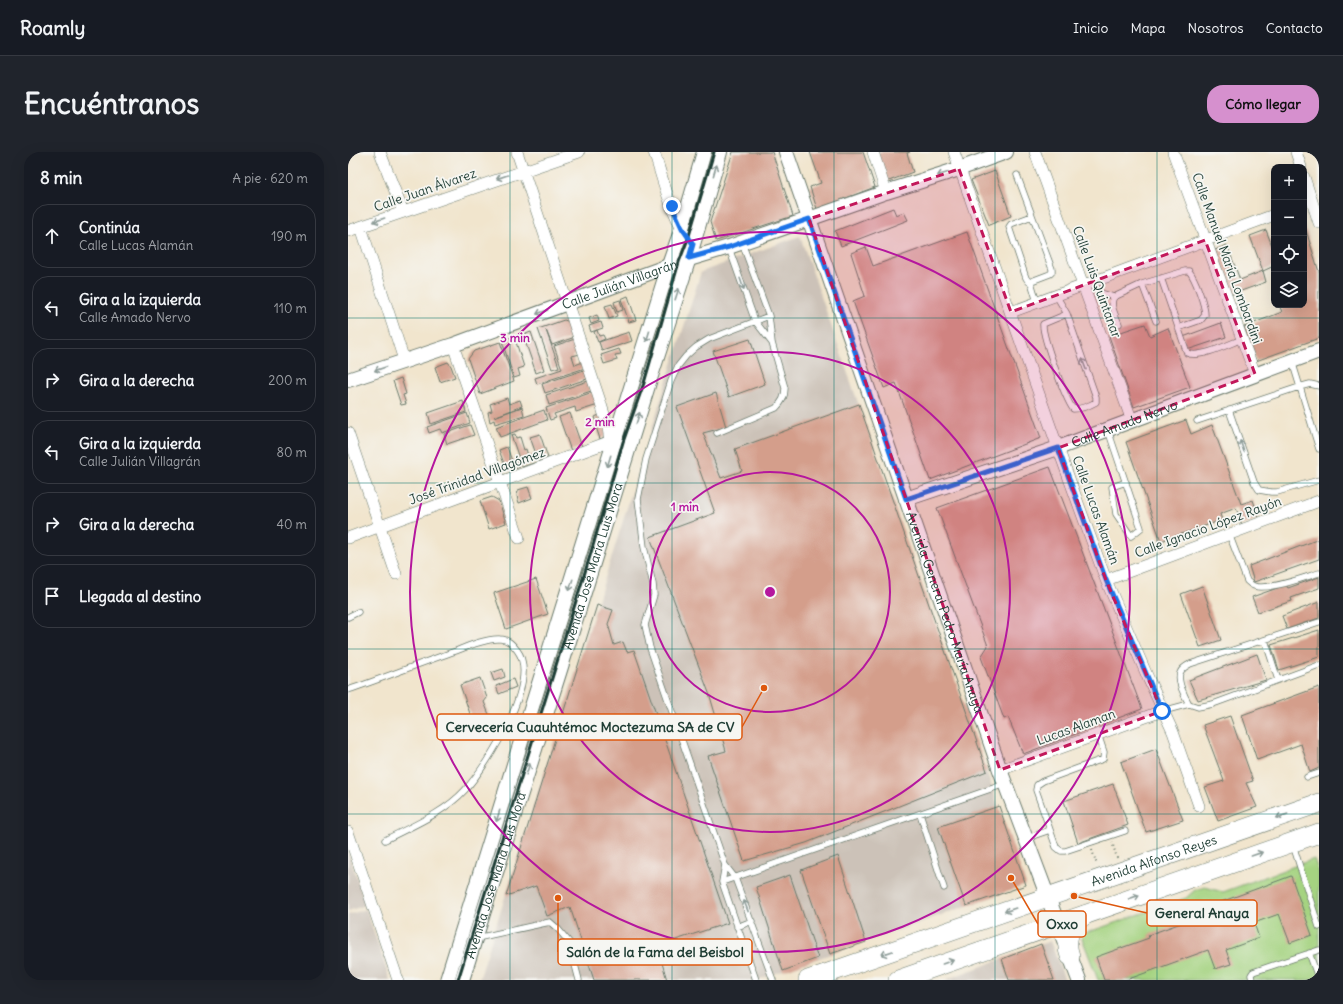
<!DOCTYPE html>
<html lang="es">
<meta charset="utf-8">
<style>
body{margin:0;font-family:Delius,sans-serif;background:#20242c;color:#f1f3f6}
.controls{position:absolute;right:12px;top:12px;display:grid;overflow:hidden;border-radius:8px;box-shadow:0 4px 16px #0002}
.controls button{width:36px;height:36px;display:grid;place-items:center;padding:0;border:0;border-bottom:1px solid #363941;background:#171b24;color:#f1f3f6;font:20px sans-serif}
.stop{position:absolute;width:12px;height:12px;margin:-9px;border:3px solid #1a73e8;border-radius:50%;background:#fff}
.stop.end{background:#1a73e8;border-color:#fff;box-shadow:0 1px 4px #0008}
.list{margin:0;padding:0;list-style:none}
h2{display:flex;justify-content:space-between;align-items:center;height:52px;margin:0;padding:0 16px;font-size:17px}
h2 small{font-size:13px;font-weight:400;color:#9ea1a6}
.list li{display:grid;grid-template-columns:26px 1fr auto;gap:12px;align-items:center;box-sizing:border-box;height:64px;margin:0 8px 8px;padding:0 8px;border:1px solid #363941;border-radius:16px}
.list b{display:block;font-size:15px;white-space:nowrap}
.list p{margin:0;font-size:13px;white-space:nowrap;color:#9ea1a6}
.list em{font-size:13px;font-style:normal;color:#9ea1a6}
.icon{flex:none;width:22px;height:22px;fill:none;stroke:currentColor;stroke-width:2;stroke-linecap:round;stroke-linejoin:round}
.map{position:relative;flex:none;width:971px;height:828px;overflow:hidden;border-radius:16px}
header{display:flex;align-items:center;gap:24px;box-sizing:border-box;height:56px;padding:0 20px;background:#171b24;border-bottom:1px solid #363941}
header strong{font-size:19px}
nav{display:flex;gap:22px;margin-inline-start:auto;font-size:14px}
.intro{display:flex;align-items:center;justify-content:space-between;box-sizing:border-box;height:96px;padding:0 24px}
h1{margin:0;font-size:28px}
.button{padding:10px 18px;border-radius:16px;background:#d690ce;color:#111;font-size:14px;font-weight:700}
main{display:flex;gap:24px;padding:0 24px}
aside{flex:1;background:#171b24;border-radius:16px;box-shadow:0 4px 16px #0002}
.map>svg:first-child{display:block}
.industrial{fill:#ccc2b8}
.green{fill:#a5d381;stroke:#62885a}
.building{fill:#d49e8b}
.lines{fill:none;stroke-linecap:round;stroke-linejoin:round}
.service-casing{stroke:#68786a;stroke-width:7}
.minor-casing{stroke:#68786a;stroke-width:12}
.tertiary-casing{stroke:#68786a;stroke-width:16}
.trunk-casing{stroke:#68786a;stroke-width:20}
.path{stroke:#68786a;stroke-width:2;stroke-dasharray:1 3;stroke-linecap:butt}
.service{stroke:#fff;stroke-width:5.5}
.minor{stroke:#fff;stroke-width:11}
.tertiary{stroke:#fff;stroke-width:14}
.trunk{stroke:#fff;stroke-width:19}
.rail{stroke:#1f3d34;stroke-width:3}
.oneway{stroke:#8f9e9a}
.route{stroke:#1a73e8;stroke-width:5}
.marked{fill:#c2185b;fill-opacity:0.2;stroke:#c2185b;stroke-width:3;stroke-dasharray:8 5;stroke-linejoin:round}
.grid{fill:none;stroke:#0f766e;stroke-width:1;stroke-opacity:0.55}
.ring{fill:none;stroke:#b5179e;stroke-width:2}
.labels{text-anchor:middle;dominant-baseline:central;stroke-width:3.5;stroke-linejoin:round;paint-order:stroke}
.street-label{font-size:13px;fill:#1f3d34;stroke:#f6f6f2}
.centre{fill:#b5179e;stroke:#f6f6f2;stroke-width:2}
.ring-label{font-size:12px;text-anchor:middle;font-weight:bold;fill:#b5179e;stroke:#f6f6f2;stroke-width:3.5;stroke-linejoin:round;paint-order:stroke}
.leader{fill:none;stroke:#de580e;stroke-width:1.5}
.callout-dot{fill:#de580e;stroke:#f6f6f2;stroke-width:1.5}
.callout{fill:#f6f6f2;stroke:#de580e;stroke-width:1.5}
.callout-label{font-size:14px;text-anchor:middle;font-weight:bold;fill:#1f3d34}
</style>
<header>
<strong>Roamly</strong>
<nav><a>Inicio</a><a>Mapa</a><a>Nosotros</a><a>Contacto</a></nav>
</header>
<div class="intro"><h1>Encuéntranos</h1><a class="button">Cómo llegar</a></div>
<main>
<aside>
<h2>8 min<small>A pie · 620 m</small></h2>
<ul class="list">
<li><svg class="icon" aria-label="ahead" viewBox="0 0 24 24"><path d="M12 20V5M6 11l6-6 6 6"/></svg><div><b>Continúa</b><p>Calle Lucas Alamán</p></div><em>190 m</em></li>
<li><svg class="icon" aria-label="left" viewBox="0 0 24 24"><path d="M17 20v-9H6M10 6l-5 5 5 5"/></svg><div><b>Gira a la izquierda</b><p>Calle Amado Nervo</p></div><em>110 m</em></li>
<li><svg class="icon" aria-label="right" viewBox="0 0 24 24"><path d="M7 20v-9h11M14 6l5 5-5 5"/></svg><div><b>Gira a la derecha</b></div><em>200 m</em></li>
<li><svg class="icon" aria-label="left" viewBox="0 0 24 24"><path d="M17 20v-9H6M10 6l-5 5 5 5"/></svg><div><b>Gira a la izquierda</b><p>Calle Julián Villagrán</p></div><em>80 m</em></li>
<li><svg class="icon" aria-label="right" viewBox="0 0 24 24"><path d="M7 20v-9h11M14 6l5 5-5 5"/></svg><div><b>Gira a la derecha</b></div><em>40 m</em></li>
<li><svg class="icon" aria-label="arrive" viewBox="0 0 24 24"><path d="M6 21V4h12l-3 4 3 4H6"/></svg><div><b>Llegada al destino</b></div></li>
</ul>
</aside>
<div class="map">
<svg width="971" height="828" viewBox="0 0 971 828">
<rect width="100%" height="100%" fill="#f6f6f2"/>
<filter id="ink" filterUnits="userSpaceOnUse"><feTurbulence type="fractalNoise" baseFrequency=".025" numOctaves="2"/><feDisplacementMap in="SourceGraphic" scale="8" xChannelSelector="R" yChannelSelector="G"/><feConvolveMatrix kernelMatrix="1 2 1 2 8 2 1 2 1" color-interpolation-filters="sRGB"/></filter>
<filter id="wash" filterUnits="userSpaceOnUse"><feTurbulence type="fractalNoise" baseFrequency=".012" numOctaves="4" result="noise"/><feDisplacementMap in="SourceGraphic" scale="16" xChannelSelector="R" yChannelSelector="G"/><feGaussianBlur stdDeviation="0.9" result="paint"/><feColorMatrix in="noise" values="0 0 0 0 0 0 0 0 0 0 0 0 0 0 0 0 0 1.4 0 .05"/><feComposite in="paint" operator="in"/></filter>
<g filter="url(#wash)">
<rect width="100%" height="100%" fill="#f1e5cd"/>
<path class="industrial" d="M452 84 678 733 409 828H131L353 120Z
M0 700 18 753 0 759Z
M18 757 42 828H0V763Z
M702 789 717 828H597Z"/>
<path class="green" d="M966 707 971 720V828H750L734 786 735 782 838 746 847 738 857 735 875 740Z"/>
<g id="blocks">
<path class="building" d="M385 0H424L445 64 368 89 362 70Z
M462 0H515L527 35 469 57 462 35 473 31Z
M528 0H562L559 1 565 20 538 30Z
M647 19 663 64 641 73 623 28Z
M545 56 548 63 556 60 560 68 493 94 487 79Z
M956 72 971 120V186L908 209 896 175 934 160 931 153H956Z
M918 78 926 99V114L915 119 918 130 882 143 867 98 879 93 892 128 915 119 902 84Z
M619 80 693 286 582 328 548 231 536 236 505 149 517 144 503 101 518 95 525 114Z
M280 144 288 168 281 170 273 147Z
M272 148 275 158 269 160 266 150Z
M264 152 269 164 261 167 257 154Z
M249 163 251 169 243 172 241 166Z
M216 168 222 170 227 185 204 193 198 178 211 215 204 217 190 177Z
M253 170 255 176 243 180 241 174Z
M873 171 878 185 839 198 835 185Z
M797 172 802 184 820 176 842 235 786 255 761 184Z
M249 178 251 184 255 183 257 187 250 190 246 180Z
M183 180 196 218 188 221 175 183Z
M281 180 284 189 254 199 251 190Z
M166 184 176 215 170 217 172 224 166 226 154 189Z
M227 187 232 202 224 204 227 213 235 210 237 216 189 232 187 226 214 217 206 194Z
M402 187 417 232 381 245 365 199Z
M152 190 166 229 132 242 120 207 126 199Z
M271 197 273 202 267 203 269 208 256 212 253 203Z
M100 210 103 214 107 225 92 230 87 215Z
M236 218 239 227 197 241 194 232Z
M53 226 58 242 55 243 58 252 53 253 45 229Z
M240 229 243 239 201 253 198 243Z
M245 240 250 253 228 260 227 255 206 262 208 266 202 268 198 256Z
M368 241 378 275 355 281 373 326 394 319 387 297 511 252 639 619 458 691 396 709 360 604 378 599 361 541 302 385 367 361 329 255Z
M159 246 161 252 172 248 174 254 146 265 174 255 176 263 147 272 146 268 142 270 140 260 144 259 142 252Z
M115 249 118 260 83 272 80 261Z
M196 258 199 268 152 285 148 275Z
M119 261 122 271 94 281 92 277 81 281 79 275Z
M222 261 234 295 223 299 211 265Z
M251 263 259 284 252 287 248 275 250 274 247 265Z
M838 268 843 282 864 273 893 352 905 348 911 366 894 373 888 356 872 362 874 368 813 389 778 290Z
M122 273 126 283 99 292 96 282Z
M167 282 168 286 172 285 176 298 178 297 180 304 188 302 182 285 192 282 200 306 174 315 163 283Z
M159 295 164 309 169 307 172 315 164 318 158 317 151 298Z
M702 315 794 557 675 602 660 565 656 567 633 505 640 494 589 356Z
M180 335 184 346 171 351 169 344 170 338Z
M144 345 151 349 158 371 141 377 132 349Z
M971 387V407L906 430 901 414Z
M971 425V436L943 446 944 449 910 460 904 445 938 433 940 436Z
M188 427 200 462 158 477 146 441Z
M854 434 873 488 852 495 833 442Z
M971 450V466L939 477 934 464Z
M249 453 265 458 260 472 266 493 275 490 279 500 286 498 380 771 309 794 319 828H246L222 755 199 764 188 734 158 744Z
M971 478V505L931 518 923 493Z
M909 502 918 528 850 548 841 528Z
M155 517 157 525 146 529 143 521Z
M132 526 139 546 136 550 144 570 127 576 112 533Z
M165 527 168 535 151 542 148 534Z
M971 535V616L962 620 953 592 909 608 894 563Z
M882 564 905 629 898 631 909 655 870 669 857 635 876 629 855 573Z
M808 597 835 668 798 680 773 610Z
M765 632 780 673 730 691 716 649Z
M651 654 678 733 618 754 590 675Z
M490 704 518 790 482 802 453 718Z
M442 723 470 806 435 819 408 735Z
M943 724 964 783 942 791 931 762 906 771 911 786 878 798 883 812 867 817 860 798 778 828H756L748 805 801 786 800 783 847 766 843 757 861 750 862 754Z
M693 792 706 828H661L654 807Z"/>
</g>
</g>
<g filter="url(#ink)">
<use href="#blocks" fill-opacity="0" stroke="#68786a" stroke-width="1"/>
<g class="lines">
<defs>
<path id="service" d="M669 23 704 117V120L702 122 681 130 678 126 661 75 663 72 684 64
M381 96 407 169 424 191
M813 126 839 201C851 207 881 192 894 187
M683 130 689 150
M742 130 750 140 766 145
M794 132 808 169
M708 143 719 162 748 245V250C741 254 733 257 725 257 717 246 694 184 695 172L719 162
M421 164 361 187 348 195 338 204 330 214 323 229 298 307 290 347 296 395 305 432 306 443 297 473 302 496 377 713 387 726 425 828
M771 172C768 164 761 153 766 145L794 132 837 119H841C847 126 857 153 857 163L853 168 830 176
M944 209 971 297
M881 258 906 330 911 338 923 340H929L971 328
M849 269 951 235 962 232 971 234
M760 278 793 376 783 384 768 362 764 335 778 330
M369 281 428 256C434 250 437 245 437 236L424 191 421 164 394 91
M881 382 899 429C901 431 903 433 906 434 920 439 957 425 971 421
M0 465 10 460
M971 470 842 512C838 514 834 516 832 521 829 529 837 545 841 552L850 555 865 552 971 513
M917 488 930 528
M0 538C36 526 72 511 108 499 120 494 139 486 152 487 160 487 164 492 169 498 193 529 139 614 117 638 96 661 64 674 37 688
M815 559 841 552
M750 582 756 600 755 607 695 629 689 633 688 638 708 695 713 699H717L777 679
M959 625 971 621
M572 662 596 736
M679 686 702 678
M945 693 971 775
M377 713 374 730 408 828
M374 730 657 632
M389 775 404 769
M129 786 202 770 210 777 221 790 231 828
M961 801 971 828
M904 828 903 823 905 820 971 798"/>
<path id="minor" d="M32 0 55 60
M169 0 252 249 260 275 262 290
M306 0C316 31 324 67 345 92
M525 0 538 40
M606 0 710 296 758 428 801 528 825 580 851 654
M687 0 784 269
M825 0 907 222
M948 0 953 15
M956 25 971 71
M13 75 56 208
M0 79 231 0
M663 160 926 63
M105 193 171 386
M0 281 48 422
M0 386 258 291C266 289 273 289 281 292
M758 428 971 349
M652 618 814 559
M0 680 50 828"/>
<g id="tertiary">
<path id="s1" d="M438 0 652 618 731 828"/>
<path id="s2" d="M0 228 105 193 331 110 381 95 538 40 611 17 658 0"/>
<path id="s3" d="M558 347 710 296 971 199"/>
<path d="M99 828 321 113 334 76 356 0"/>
<path id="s4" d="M114 828 212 518 303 224 341 106 372 0"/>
</g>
<g id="trunk">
<path d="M722 804C716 788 722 772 737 763"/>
<path id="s5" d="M460 828 971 651"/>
<path d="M550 828 971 681"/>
</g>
</defs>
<use href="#service" class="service-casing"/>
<use href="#minor" class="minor-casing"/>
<use href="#tertiary" class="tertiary-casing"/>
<use href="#trunk" class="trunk-casing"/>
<path class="path" d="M764 690 769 706
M744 698 749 713"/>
<use href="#service" class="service"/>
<use href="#minor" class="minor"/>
<use href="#tertiary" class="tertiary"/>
<use href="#trunk" class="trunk"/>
<path class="rail" d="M110 828 242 404 275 290 296 231 331 110 340 87 366 0"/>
</g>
<defs><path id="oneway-shaft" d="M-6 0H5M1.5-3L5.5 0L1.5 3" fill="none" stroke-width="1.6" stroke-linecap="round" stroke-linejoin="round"/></defs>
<g class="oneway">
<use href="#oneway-shaft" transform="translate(367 18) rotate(-74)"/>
<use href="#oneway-shaft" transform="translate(595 22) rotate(163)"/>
<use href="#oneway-shaft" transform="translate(154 25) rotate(161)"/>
<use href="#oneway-shaft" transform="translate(31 68) rotate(161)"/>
<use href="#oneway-shaft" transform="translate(394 132) rotate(71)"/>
<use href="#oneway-shaft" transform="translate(329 142) rotate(-72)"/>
<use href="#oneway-shaft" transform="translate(194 160) rotate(160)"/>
<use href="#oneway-shaft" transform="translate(300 184) rotate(107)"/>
<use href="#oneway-shaft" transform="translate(736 212) rotate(-110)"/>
<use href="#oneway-shaft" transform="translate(32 217) rotate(161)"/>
<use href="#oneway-shaft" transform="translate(290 266) rotate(-73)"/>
<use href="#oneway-shaft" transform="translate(894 294) rotate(-109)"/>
<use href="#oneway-shaft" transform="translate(261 309) rotate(107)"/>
<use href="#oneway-shaft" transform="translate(223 433) rotate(107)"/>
<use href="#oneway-shaft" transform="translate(180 617) rotate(-72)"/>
<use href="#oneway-shaft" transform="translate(150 664) rotate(107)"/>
<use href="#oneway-shaft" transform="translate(934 664) rotate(161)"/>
<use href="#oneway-shaft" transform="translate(909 702) rotate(-19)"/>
<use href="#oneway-shaft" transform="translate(786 745) rotate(-19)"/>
<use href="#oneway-shaft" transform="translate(398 754) rotate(-111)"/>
<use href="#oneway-shaft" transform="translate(662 758) rotate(161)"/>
<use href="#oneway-shaft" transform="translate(539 801) rotate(161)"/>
<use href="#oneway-shaft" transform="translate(600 810) rotate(-19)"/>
</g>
</g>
<g class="lines" filter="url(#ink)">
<path class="route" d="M324 54 334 76 345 92 341 106 381 95 461 67 558 347 710 296 758 428 814 559"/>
</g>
<path class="marked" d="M611 17 663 160 857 88 907 222 710 296 758 428 814 559 652 618 461 67Z"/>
<path class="grid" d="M162 0V828M324 0V828M486 0V828M647 0V828M809 0V828M0 166H971M0 331H971M0 497H971M0 662H971"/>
<g class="ring">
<circle cx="422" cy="440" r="120"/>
<circle cx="422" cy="440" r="240"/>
<circle cx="422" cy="440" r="360"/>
</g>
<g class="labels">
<g class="street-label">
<text transform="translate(77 38) rotate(-19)">Calle Juan Álvarez</text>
<text transform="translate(879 106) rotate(70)">Calle Manuel María Lombardini</text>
<text transform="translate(749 130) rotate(70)">Calle Luis Quintanar</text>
<text stroke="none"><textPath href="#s2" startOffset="288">Calle Julián Villagrán</textPath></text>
<text stroke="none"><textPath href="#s3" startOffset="231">Calle Amado Nervo</textPath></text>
<text transform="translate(129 324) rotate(-20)">José Trinidad Villagómez</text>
<text transform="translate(748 358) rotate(70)">Calle Lucas Alamán</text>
<text transform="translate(860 375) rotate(-20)">Calle Ignacio López Rayón</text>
<text stroke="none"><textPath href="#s4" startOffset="434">Avenida José María Luis Mora</textPath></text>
<text stroke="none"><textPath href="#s1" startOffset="487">Avenida General Pedro María Anaya</textPath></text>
<text transform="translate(728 575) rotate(-20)">Lucas Alaman</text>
<text stroke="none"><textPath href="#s5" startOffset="366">Avenida Alfonso Reyes</textPath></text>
<text stroke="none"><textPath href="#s4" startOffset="110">Avenida José María Luis Mora</textPath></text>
</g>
</g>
<circle cx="422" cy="440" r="6" class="centre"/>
<g class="ring-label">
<text x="167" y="190">3 min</text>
<text x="252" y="274">2 min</text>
<text x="337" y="359">1 min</text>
</g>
<path class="leader" d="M416 536L394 575M726 744L799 761M663 726L690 772M210 746L210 800"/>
<g class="callout-dot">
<circle cx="416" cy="536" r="4"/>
<circle cx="726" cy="744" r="4"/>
<circle cx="663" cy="726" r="4"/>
<circle cx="210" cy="746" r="4"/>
</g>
<g class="callout">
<rect x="89" y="562" width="305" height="26" rx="4"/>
<rect x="799" y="748" width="110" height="26" rx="4"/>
<rect x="690" y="759" width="48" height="26" rx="4"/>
<rect x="210" y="787" width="194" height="26" rx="4"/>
</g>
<g class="callout-label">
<text x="242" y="580">Cervecería Cuauhtémoc Moctezuma SA de CV</text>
<text x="854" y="766">General Anaya</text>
<text x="714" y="777">Oxxo</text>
<text x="307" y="805">Salón de la Fama del Beisbol</text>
</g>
</svg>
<div class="controls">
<button>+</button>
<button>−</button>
<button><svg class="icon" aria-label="locate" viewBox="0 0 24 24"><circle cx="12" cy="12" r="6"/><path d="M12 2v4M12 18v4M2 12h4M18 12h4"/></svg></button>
<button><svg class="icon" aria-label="layers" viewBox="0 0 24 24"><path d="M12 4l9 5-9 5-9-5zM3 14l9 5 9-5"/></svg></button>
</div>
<div class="stop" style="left:814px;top:559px"></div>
<div class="stop end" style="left:324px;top:54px"></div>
</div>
</main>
